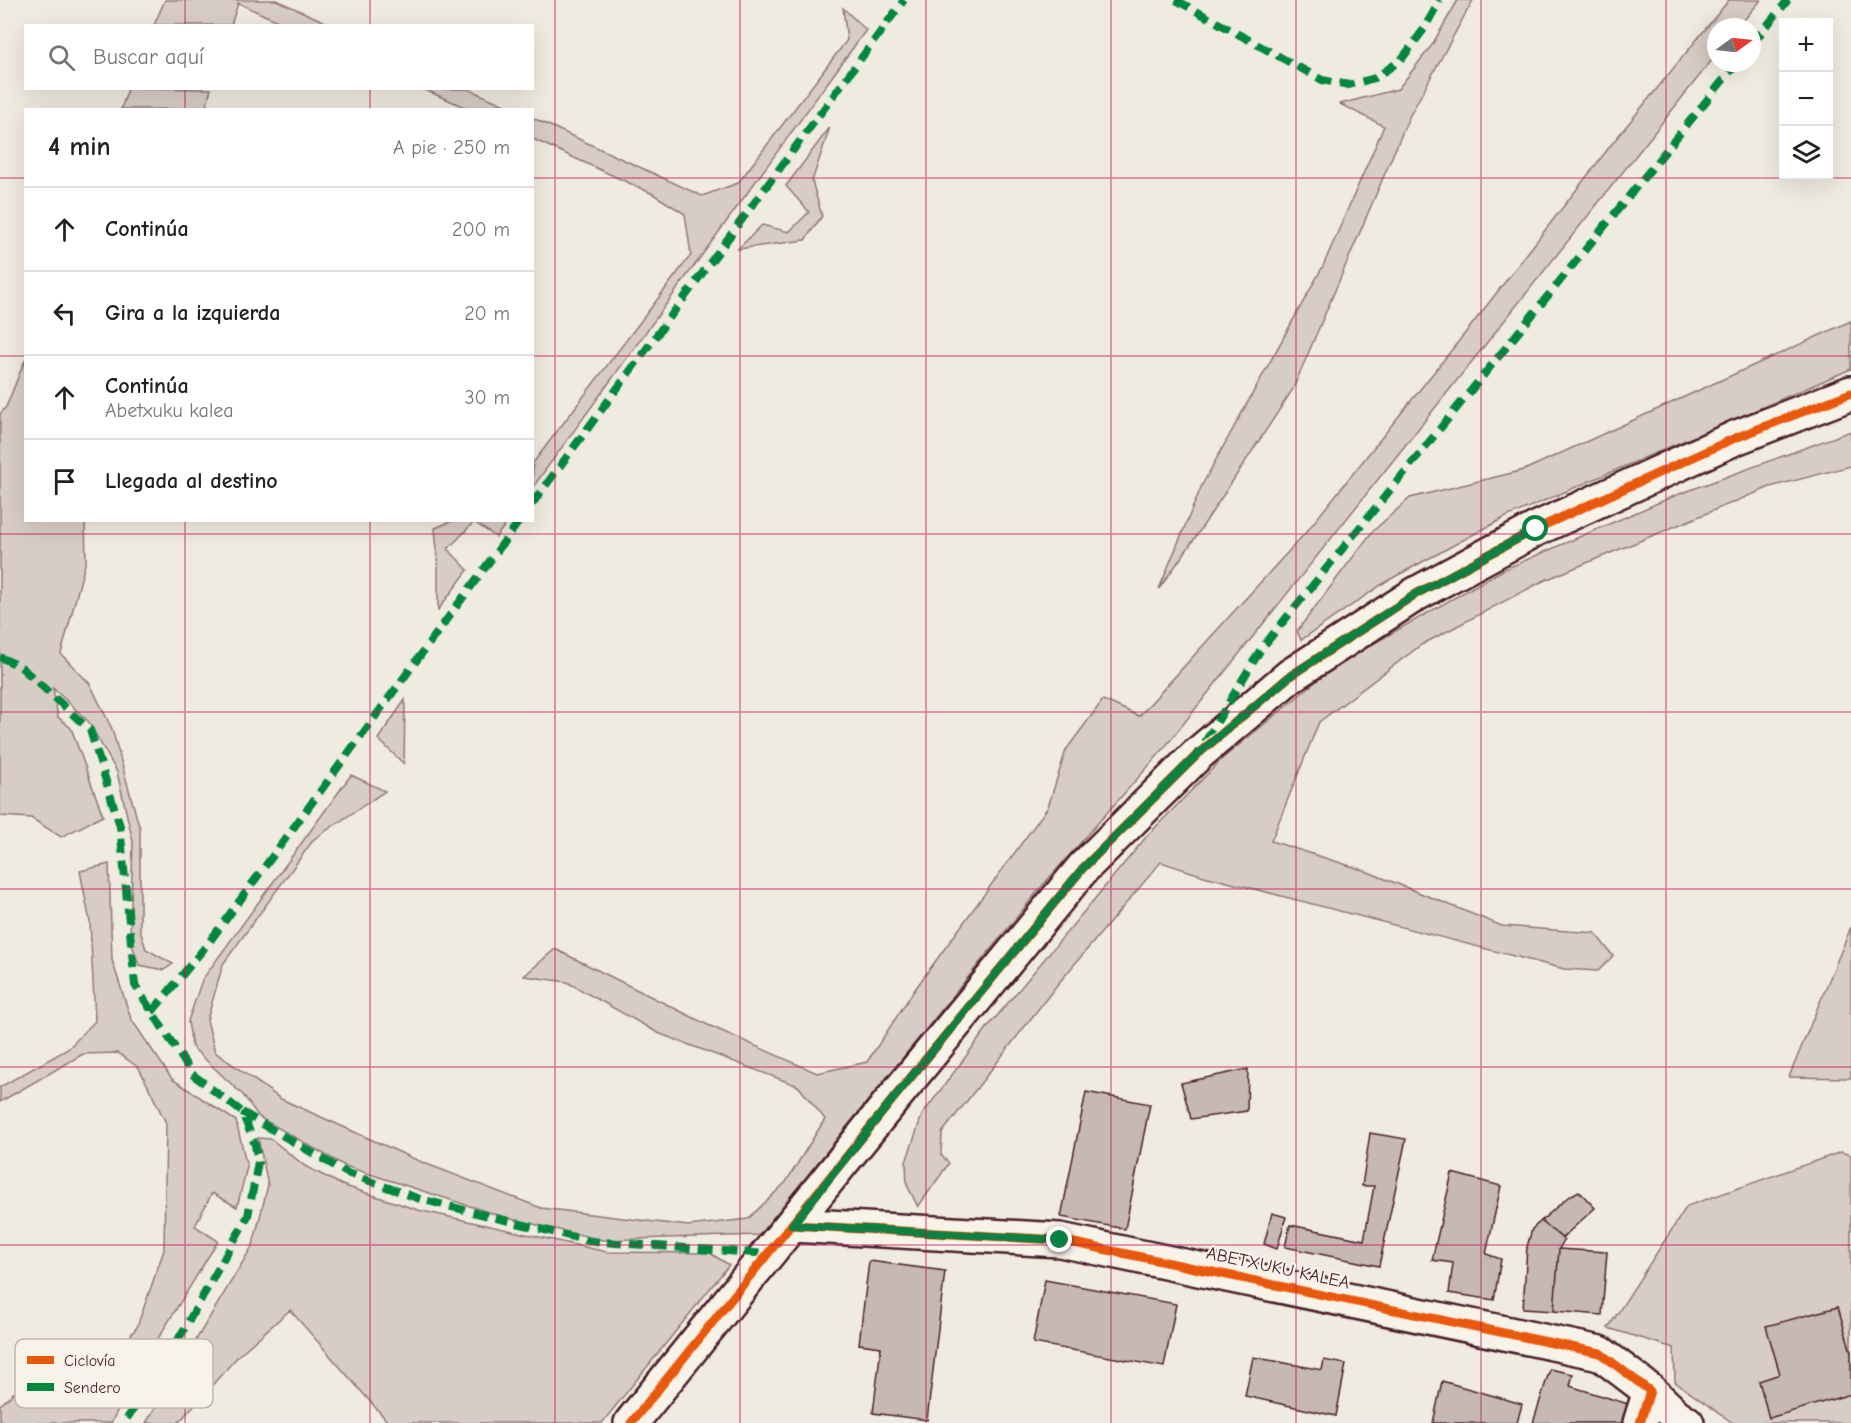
<!DOCTYPE html>
<html lang="es">
<meta charset="utf-8">
<style>
body{margin:0;font-family:"Comic Neue",sans-serif;background:#f2f2f2;color:#202124}
.controls{position:absolute;right:18px;top:18px;display:grid;overflow:hidden;border-radius:0px;box-shadow:0 6px 24px #0002}
.controls button{width:54px;height:54px;display:grid;place-items:center;padding:0;border:0;border-bottom:2px solid #e0e0e0;background:#fff;color:#202124;font:30px sans-serif}
.compass{position:absolute;left:1707px;top:18px;width:54px;height:54px;border-radius:50%;background:#fff;box-shadow:0 6px 24px #0002;rotate:75deg}
.stop{position:absolute;width:18px;height:18px;margin:-14px;border:4px solid #0b8043;border-radius:50%;background:#fff}
.stop.end{background:#0b8043;border-color:#fff;box-shadow:0 2px 6px #0008}
.list{margin:0;padding:0;list-style:none}
h2{display:flex;justify-content:space-between;align-items:center;height:78px;margin:0;padding:0 24px;font-size:26px}
h2 small{font-size:20px;font-weight:400;color:#757577}
.list li{display:grid;grid-template-columns:39px 1fr auto;gap:18px;align-items:center;box-sizing:border-box;height:84px;padding:0 24px;border-top:2px solid #e0e0e0}
.list b{display:block;font-size:22px;white-space:nowrap}
.list p{margin:0;font-size:20px;white-space:nowrap;color:#757577}
.list em{font-size:20px;font-style:normal;color:#757577}
.icon{flex:none;width:33px;height:33px;fill:none;stroke:currentColor;stroke-width:2;stroke-linecap:round;stroke-linejoin:round}
.map{position:relative;flex:none;width:1851px;height:1423px;overflow:hidden}
.search{position:absolute;background:#fff;box-shadow:0 6px 24px #0002;left:24px;top:24px;width:510px;height:66px;display:flex;align-items:center;gap:15px;box-sizing:border-box;padding:0 21px;border-radius:0px;color:#757577;font-size:22px}
.panel{position:absolute;background:#fff;box-shadow:0 6px 24px #0002;left:24px;top:108px;width:510px;height:414px;border-radius:0px}
.map>svg:first-child{display:block}
.green{fill:#d8cdc6;stroke:#917678;stroke-width:1.5}
.building{fill:#c6b8b3;stroke:#4a1f2b;stroke-width:1.5}
.lines{fill:none;stroke-linecap:round;stroke-linejoin:round}
.minor-casing{stroke:#4a1f2b;stroke-width:38}
.minor{stroke:#f7f3e8;stroke-width:33}
.quiet{stroke:#00873e;stroke-width:8;stroke-dasharray:15 8;stroke-linecap:butt}
.cycleway-casing{stroke:#f7f3e8;stroke-width:13}
.cycleway{stroke:#e8590c;stroke-width:9}
.route{stroke:#0b8043;stroke-width:8}
.grid{fill:none;stroke:#c2185b;stroke-width:1.5;stroke-opacity:0.55}
.labels{text-anchor:middle;dominant-baseline:central;stroke-width:4.5;stroke-linejoin:round;paint-order:stroke}
.street-label{font-size:18px;fill:#4a1f2b;stroke:#f7f3e8}
.key{fill:#f7f3e8;stroke:#c3b3af;stroke-width:1.5}
.key-label{font-size:16px;fill:#4a1f2b}
</style>
<div class="map">
<svg width="1851" height="1423" viewBox="0 0 1851 1423">
<rect width="100%" height="100%" fill="#f0ebe0"/>
<filter id="ink" filterUnits="userSpaceOnUse"><feTurbulence type="fractalNoise" baseFrequency=".0167" numOctaves="2"/><feDisplacementMap in="SourceGraphic" scale="12" xChannelSelector="R" yChannelSelector="G"/><feConvolveMatrix kernelMatrix="1 2 1 2 8 2 1 2 1" color-interpolation-filters="sRGB"/></filter>
<g filter="url(#ink)">
<path class="green" d="M165 0H276L332 25H286L238 3 231 25H154Z
M1458 0H1473L1409 117 1293 389 1195 538 1159 589 1202 485 1323 266 1384 126 1340 104 1398 89 1432 45Z
M1729 0H1761L1738 27H1716V55L1161 752 1042 886 759 1235 603 1240 507 1218 345 1166 259 1117 243 1095 192 1047 188 1021 202 980 351 775 385 791 314 839 223 964 207 1020 215 1052 281 1099 419 1161 541 1208 688 1226 748 1219 786 1182 825 1119 798 1086 658 1033 567 982 524 976 555 949 708 1025 817 1073 867 1062 913 992 1048 807 1066 750 1103 700 1139 716 1307 531 1474 322 1611 145Z
M843 8 866 30 533 487V463L691 255 685 214 653 194 533 139V118L702 196 738 183 847 40Z
M128 89V88L211 89 205 109H121Z
M423 89H468L514 109H469Z
M830 127 812 181 822 216 805 240 738 249 762 225 789 232 809 212 786 186Z
M1851 321V369L1504 518 1387 581 1301 640 1297 631 1372 532 1410 498 1524 470Z
M25 360 26 520 85 521 86 560 61 654 90 684 112 729 140 829V930L146 949 173 964 164 970 139 965 130 939 133 842 117 772 88 721 53 688 58 717 71 728 103 816 61 837 31 818 0 816V414L6 407Z
M1851 431V466L1770 487 1543 581 1421 645 1319 722 1271 841 1363 870 1502 926 1595 933 1613 956 1598 971 1564 969 1204 876 1161 862 1057 985 942 1133 941 1155 949 1163 918 1207 907 1185 906 1162 922 1115 987 1028 1147 836 1222 759 1336 665 1503 570 1674 496Z
M452 521H508L496 537 474 522 448 549 468 570 438 610V561L435 528Z
M405 700 404 764 378 739Z
M109 864 112 960 131 1019 172 1079 236 1121 247 1167 237 1207 212 1193 195 1226 218 1241 138 1371 111 1423H0V1405L39 1371 79 1402 137 1327 164 1250 166 1123 139 1068 118 1053 83 1054 0 1102V1087L68 1049 95 1021 90 922 80 871Z
M1851 927V1078L1789 1077Z
M258 1138 271 1139 305 1166 342 1185 418 1210 607 1252 710 1253 729 1265 602 1423H389L290 1310 240 1354 178 1423H146L253 1245 268 1185Z
M1841 1152 1851 1155V1423H1733L1675 1382 1674 1348 1608 1328 1687 1206Z"/>
<path class="building" d="M1248 1069 1247 1111 1191 1119 1181 1083Z
M1086 1092 1150 1104 1125 1229 1061 1217Z
M1370 1133 1406 1139 1379 1266 1285 1247 1290 1225 1364 1240 1374 1186H1362Z
M1452 1173 1501 1186 1486 1254 1501 1259 1494 1300 1449 1293 1453 1263 1432 1260Z
M1579 1191 1595 1208 1562 1238 1541 1221 1568 1197Z
M1272 1213 1286 1217 1277 1249 1264 1244Z
M1541 1221 1564 1240 1559 1249 1554 1311 1523 1309 1527 1247 1532 1229Z
M1559 1249 1607 1252 1602 1315 1554 1311Z
M869 1261 945 1271 927 1420 873 1413 881 1347 859 1344Z
M1045 1280 1176 1304 1164 1367 1033 1343Z
M1838 1307 1851 1352V1394L1769 1418 1759 1381 1780 1374 1766 1326Z
M1253 1357 1322 1370 1324 1360 1346 1364 1336 1416 1245 1396Z
M1550 1369 1573 1374 1570 1386 1628 1404 1623 1423H1533Z
M1442 1381 1522 1404 1517 1423H1433Z"/>
<g class="lines">
<defs>
<path id="minor" d="M792 1225 1060 1240 1600 1353 1650 1391 1675 1415 1687 1423
M631 1423 893 1099 1083 868 1198 754 1290 676 1416 594 1536 529 1735 438 1851 393
M1640 1423 1650 1391"/>
</defs>
<use href="#minor" class="minor-casing"/>
<use href="#minor" class="minor"/>
<path class="quiet" d="M1176 0 1322 80 1349 85 1375 78 1401 60 1424 29 1440 0
M1752 44 1788 0
M532 504 904 0
M0 657 21 667 90 730 120 826 135 985 192 1074 242 1112 255 1145 258 1162 248 1216 174 1347 124 1423
M1205 742 1261 649 1737 63
M152 1012 210 941 520 520
M242 1112 347 1173 420 1199 589 1241 768 1254"/>
<defs>
<path id="cycleway" d="M792 1225 1060 1240 1600 1353 1650 1391 1640 1423
M631 1423 893 1099 1083 868 1198 754 1290 676 1416 594 1536 529 1735 438 1851 393"/>
</defs>
<use href="#cycleway" class="cycleway-casing"/>
<use href="#cycleway" class="cycleway"/>
</g>
</g>
<g class="lines" filter="url(#ink)">
<path class="route" d="M1060 1240 792 1225 893 1099 1083 868 1198 754 1290 676 1416 594 1536 529"/>
</g>
<path class="grid" d="M185 0V26M370 0V26M555 0V1423M740 0V1423M926 0V1423M1111 0V1423M1296 0V1423M1481 0V1423M1666 0V1423M185 88V110M370 88V110M0 178H26M532 178H1851M0 356H26M532 356H1851M185 520V1423M370 520V1423M0 534H1851M0 712H1851M0 889H1851M0 1067H1851M0 1245H1851"/>
<g class="labels">
<g class="street-label">
<text transform="translate(1278 1268) rotate(12)">ABETXUKU KALEA</text>
</g>
</g>
<rect x="15" y="1339" width="198" height="69" rx="9" class="key"/>
<rect x="27" y="1356" width="27" height="8" fill="#e8590c"/>
<rect x="27" y="1383" width="27" height="8" fill="#00873e"/>
<g class="key-label">
<text x="64" y="1366">Ciclovía</text>
<text x="64" y="1393">Sendero</text>
</g>
</svg>
<div class="controls">
<button>+</button>
<button>−</button>
<button><svg class="icon" aria-label="layers" viewBox="0 0 24 24"><path d="M12 4l9 5-9 5-9-5zM3 14l9 5 9-5"/></svg></button>
</div>
<svg class="compass" viewBox="-18 -18 36 36"><path d="M0-13l5 13h-10z" fill="#e53935"/><path d="M0 13l5-13h-10z" fill="#757577"/></svg>
<div class="stop" style="left:1536px;top:529px"></div>
<div class="stop end" style="left:1060px;top:1240px"></div>
<div class="search"><svg class="icon" aria-label="search" viewBox="0 0 24 24"><circle cx="10" cy="10" r="6"/><path d="M15 15l6 6"/></svg>Buscar aquí</div>
<section class="panel">
<h2>4 min<small>A pie · 250 m</small></h2>
<ul class="list">
<li><svg class="icon" aria-label="ahead" viewBox="0 0 24 24"><path d="M12 20V5M6 11l6-6 6 6"/></svg><div><b>Continúa</b></div><em>200 m</em></li>
<li><svg class="icon" aria-label="left" viewBox="0 0 24 24"><path d="M17 20v-9H6M10 6l-5 5 5 5"/></svg><div><b>Gira a la izquierda</b></div><em>20 m</em></li>
<li><svg class="icon" aria-label="ahead" viewBox="0 0 24 24"><path d="M12 20V5M6 11l6-6 6 6"/></svg><div><b>Continúa</b><p>Abetxuku kalea</p></div><em>30 m</em></li>
<li><svg class="icon" aria-label="arrive" viewBox="0 0 24 24"><path d="M6 21V4h12l-3 4 3 4H6"/></svg><div><b>Llegada al destino</b></div></li>
</ul>
</section>
</div>
